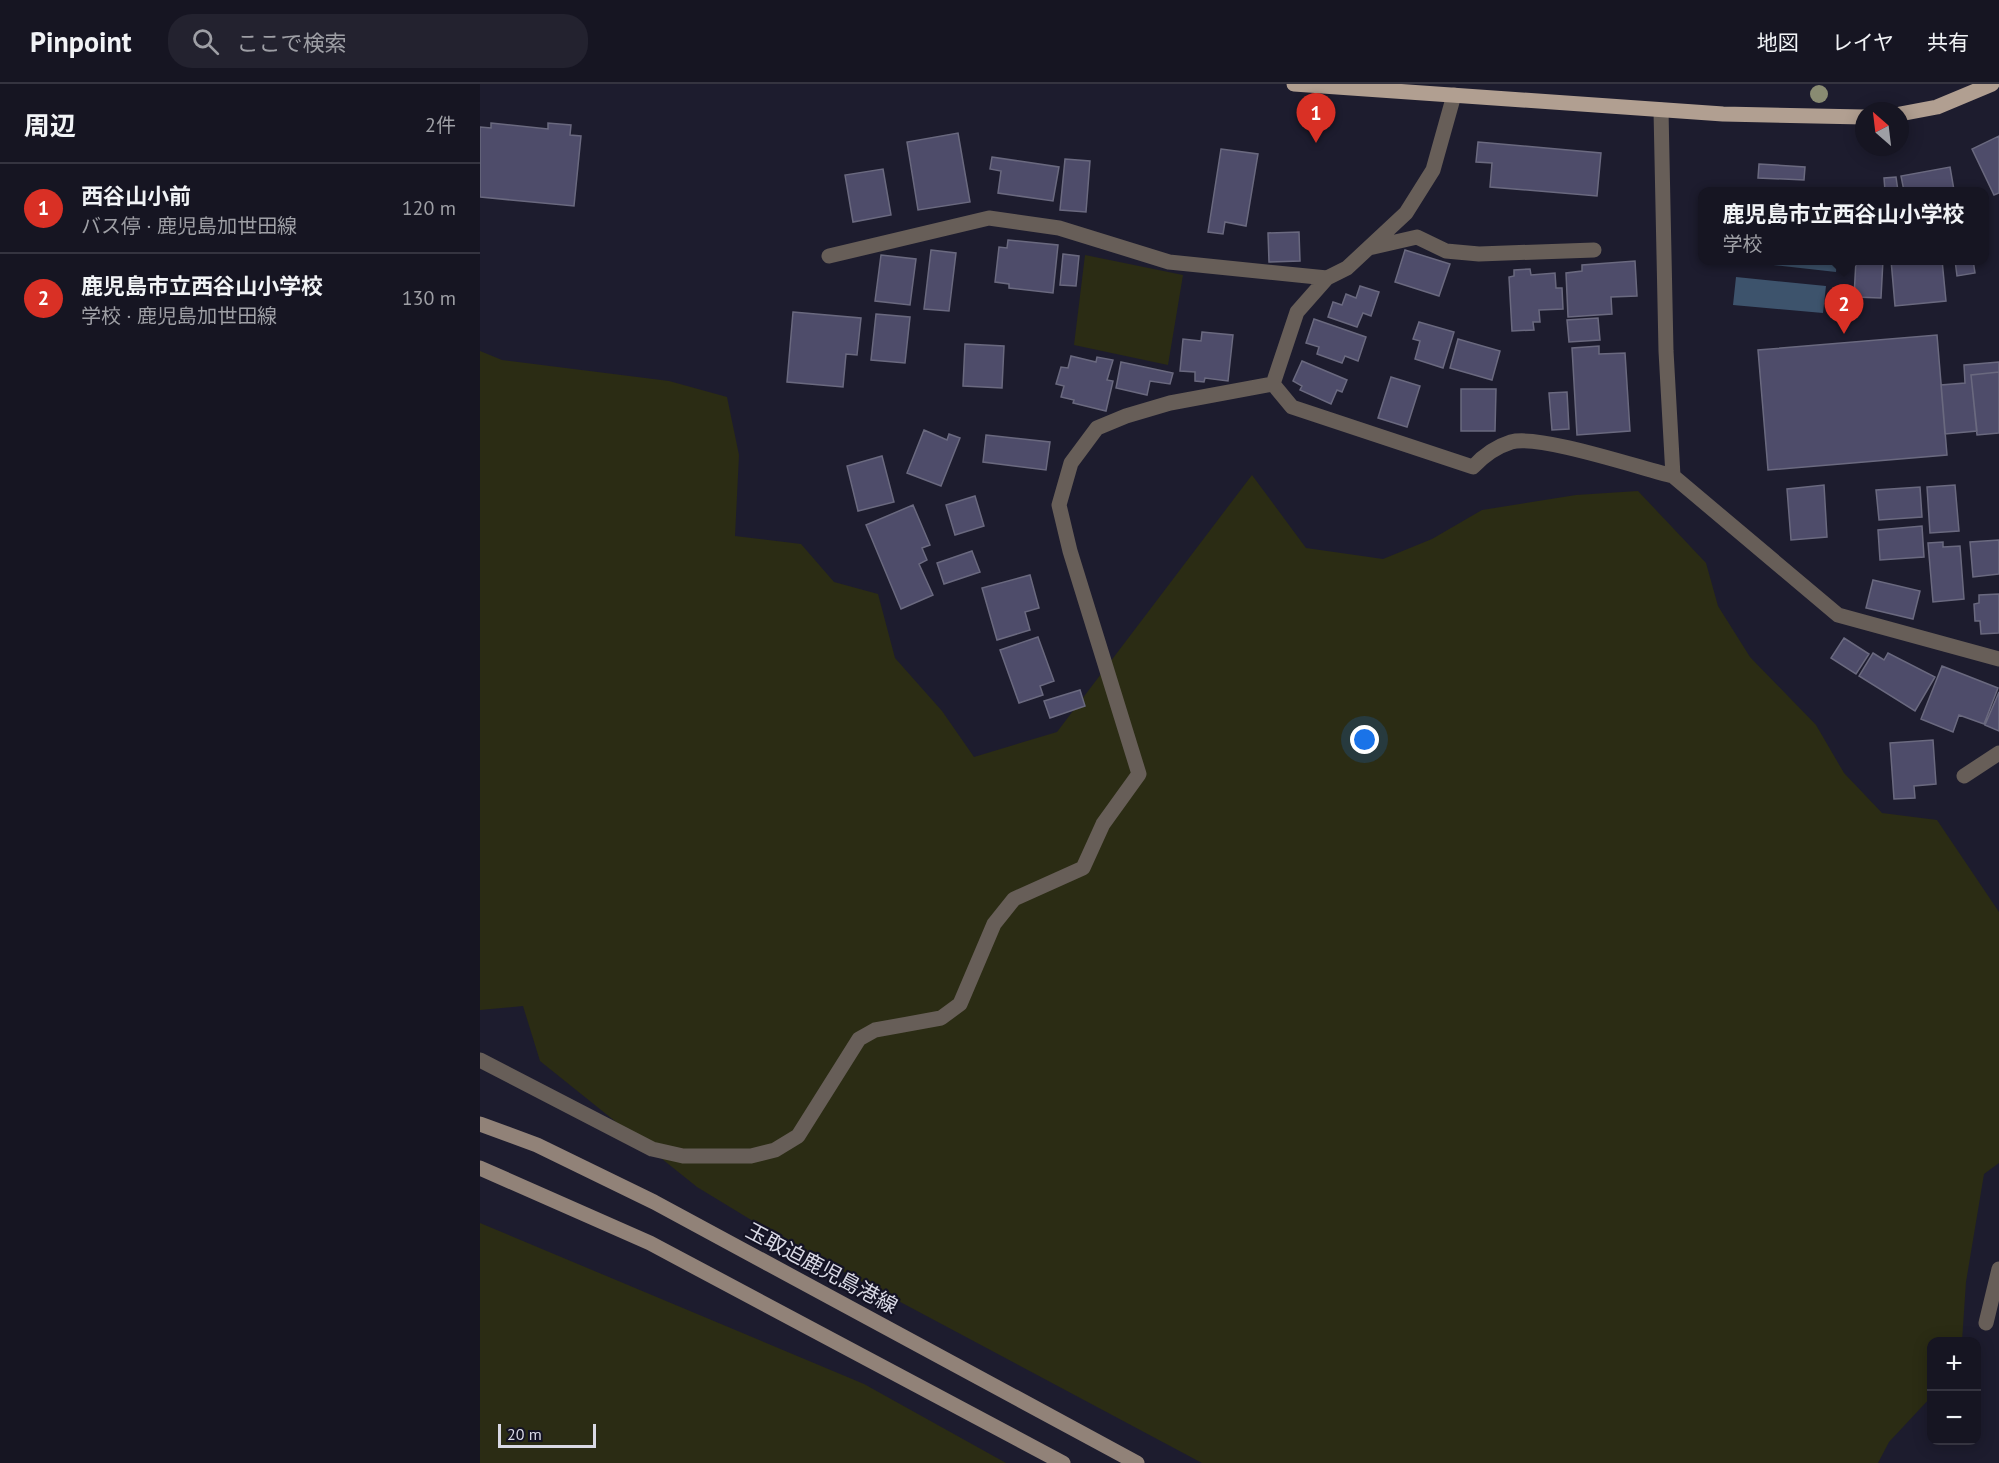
<!DOCTYPE html>
<html lang="ja">
<meta charset="utf-8">
<style>
body{margin:0;font-family:"PT Sans","Noto Sans JP",sans-serif;background:#23222f;color:#f1f3f6}
.controls{position:absolute;right:18px;bottom:18px;display:grid;overflow:hidden;border-radius:12px;box-shadow:0 3px 15px #0003}
.controls button{width:54px;height:54px;display:grid;place-items:center;padding:0;border:0;border-bottom:2px solid #353440;background:#161522;color:#f1f3f6;font:30px sans-serif}
.compass{position:absolute;left:1375px;top:18px;width:54px;height:54px;border-radius:50%;background:#161522;box-shadow:0 3px 15px #0003;rotate:332deg}
.scale{position:absolute;left:18px;bottom:15px;width:98px;box-sizing:border-box;padding-left:6px;border:3px solid #d9d9e5;border-top:0;font-size:16px;line-height:21px;white-space:nowrap;color:#d9d9e5;-webkit-text-stroke:4px #141324;paint-order:stroke}
.you{position:absolute;left:885px;top:656px;width:21px;height:21px;margin:-15px;border:4px solid #fff;border-radius:50%;background:#1a73e8;box-shadow:0 0 0 9px #1a73e833}
.badge{display:grid;place-items:center;width:39px;height:39px;border-radius:50%;background:#d93025;color:#fff;font-size:20px;font-weight:700}
.pin{position:absolute;translate:-50% -50px;filter:drop-shadow(0 2px 3px #0008)}
.pin::after{content:'';position:absolute;top:32px;width:21px;height:18px;background:inherit;clip-path:polygon(0 0,100% 0,50% 100%)}
.popup{position:absolute;left:1218px;top:103px;width:291px;height:78px;box-sizing:border-box;display:grid;place-content:center;border-radius:12px;background:#161522;filter:drop-shadow(0 2px 4px #0005);font-size:20px;white-space:nowrap;color:#9e9fa5}
.popup b{font-size:22px;color:#f1f3f6}
.popup::after{content:'';position:absolute;left:50%;top:100%;margin-left:-12px;border:12px solid transparent;border-top-color:#161522}
.list{margin:0;padding:0;list-style:none}
h2{display:flex;justify-content:space-between;align-items:center;height:78px;margin:0;padding:0 24px;font-size:26px}
h2 small{font-size:20px;font-weight:400;color:#9e9fa5}
.list li{display:grid;grid-template-columns:39px 1fr auto;gap:18px;align-items:center;box-sizing:border-box;height:90px;padding:0 24px;border-top:2px solid #353440}
.list b{display:block;font-size:22px;white-space:nowrap}
.list p{margin:0;font-size:20px;white-space:nowrap;color:#9e9fa5}
.list em{font-size:20px;font-style:normal;color:#9e9fa5}
.icon{flex:none;width:33px;height:33px;fill:none;stroke:currentColor;stroke-width:2;stroke-linecap:round;stroke-linejoin:round}
.map{position:relative;flex:none;width:1519px;height:1379px;overflow:hidden}
header{display:flex;align-items:center;gap:36px;box-sizing:border-box;height:84px;padding:0 30px;background:#161522;border-bottom:2px solid #353440}
header strong{font-size:28px}
nav{display:flex;gap:33px;margin-inline-start:auto;font-size:21px}
.search{width:420px;height:54px;background:#23222f;display:flex;align-items:center;gap:15px;box-sizing:border-box;padding:0 21px;border-radius:24px;color:#9e9fa5;font-size:22px}
main{display:flex}
aside{flex:1;background:#161522}
.map>svg:first-child{display:block}
.green{fill:#2b2c14}
.water{fill:#3d536c}
.building{fill:#4e4c6a;stroke:#6a697f;stroke-width:1.5}
.lines{fill:none;stroke-linecap:round;stroke-linejoin:round}
.service{stroke:#675e58;stroke-width:15}
.minor{stroke:#675e58;stroke-width:15}
.secondary{stroke:#918278;stroke-width:15}
.primary{stroke:#b19f91;stroke-width:15}
.tree{fill:#898b72}
.labels{text-anchor:middle;dominant-baseline:central;stroke-width:4.5;stroke-linejoin:round;paint-order:stroke}
.street-label{font-size:21px;fill:#d9d9e5;stroke:#141324}
</style>
<header>
<strong>Pinpoint</strong>
<div class="search"><svg class="icon" aria-label="search" viewBox="0 0 24 24"><circle cx="10" cy="10" r="6"/><path d="M15 15l6 6"/></svg>ここで検索</div>
<nav><a>地図</a><a>レイヤ</a><a>共有</a></nav>
</header>
<main>
<aside>
<h2>周辺<small>2件</small></h2>
<ul class="list">
<li><span class="badge">1</span><div><b>西谷山小前</b><p>バス停 · 鹿児島加世田線</p></div><em>120 m</em></li>
<li><span class="badge">2</span><div><b>鹿児島市立西谷山小学校</b><p>学校 · 鹿児島加世田線</p></div><em>130 m</em></li>
</ul>
</aside>
<div class="map">
<svg width="1519" height="1379" viewBox="0 0 1519 1379">
<rect width="100%" height="100%" fill="#1d1c2e"/>
<path class="green" d="M605 171 703 191 688 281 594 261Z
M0 267 22 276 189 297 247 313 259 371 255 452 321 460 354 498 398 510 415 574 462 627 494 673 577 648 772 391 826 464 903 475 952 455 1002 426 1096 411 1158 407 1226 479 1238 522 1270 573 1336 641 1364 689 1402 729 1457 736 1519 828V1079L1504 1090 1486 1198 1482 1257 1452 1258 1451 1313 1409 1358 1398 1379H722L306 1157 217 1103 60 977 43 922 0 926Z
M0 1139 384 1300 526 1379H0Z"/>
<path class="water" d="M1258 177H1357L1356 188Z
M1256 193 1346 202 1343 229 1253 221Z"/>
<path class="building" d="M11 39 68 45V39L91 41 90 51 101 52 94 122 0 113V43L11 44Z
M478 49 490 118 438 126 427 58Z
M1519 52V109L1514 111 1492 65Z
M998 58 1121 69 1117 112 1010 103 1012 79 996 78Z
M741 65 778 70 766 142 745 138 743 150 728 148Z
M512 73 579 83 573 117 518 109 521 87 510 85Z
M585 75 610 77 606 128 580 126Z
M1279 80 1325 83 1324 96 1278 94Z
M1470 83 1474 106 1424 107 1421 92Z
M403 85 411 131 373 138 365 91Z
M1416 93 1418 107H1405L1404 94Z
M819 148 820 177 789 178 788 149Z
M528 156 578 161 573 209 529 204V200L515 198 519 163 527 164Z
M451 166 476 169 469 227 444 225Z
M925 166 970 180 959 212 915 198Z
M583 170 599 172 596 202 580 201Z
M401 171 436 175 430 221 395 217Z
M1376 176H1403L1401 214 1374 213Z
M1411 176H1462L1466 217 1415 222Z
M1475 176H1493L1495 189 1477 192Z
M1155 177 1157 212 1131 213 1132 230 1088 233 1086 189 1102 187V181Z
M1050 185 1051 191 1075 189 1076 204H1082L1083 225 1059 226 1060 238H1053L1054 246 1032 247 1029 193 1034 192V186Z
M880 202 899 208 891 232 883 229 877 243 848 233 853 218 862 221 866 210 876 214Z
M313 228 381 234 377 271 366 270 363 303 307 298Z
M396 230 430 233 425 279 391 276Z
M1118 234 1120 256 1089 258 1087 236Z
M834 235 886 253 878 277 865 272 862 279 837 270 839 263 826 259Z
M939 238 974 248 963 284 935 275 940 257 933 255Z
M722 248 753 251 748 297 725 294 724 298 715 297V288L700 287 703 255 721 257Z
M1457 251 1467 371 1288 386 1278 266Z
M978 255 1020 267 1012 296 970 284Z
M485 260 524 262 522 304 483 302Z
M1119 262V270L1145 269 1150 347 1097 351 1092 264Z
M591 272 616 278 617 273 633 276 627 296 633 297 626 327 593 319 594 316 581 313 584 302 576 300 581 283 588 284Z
M822 277 867 296 862 308 857 306 851 320 820 306 822 302 813 297Z
M641 278 693 289 690 300 670 297 667 311 636 304Z
M1519 278V288L1491 291 1497 347 1465 350 1461 301 1485 299 1484 281Z
M1519 288V349L1497 351 1491 291Z
M911 293 940 302 927 343 898 334Z
M981 305H1016L1015 347H981Z
M1087 308 1089 345 1072 346 1069 309Z
M444 346 467 356 469 350 480 354 461 402 427 389Z
M506 351 570 358 566 386 503 378Z
M402 372 414 418 378 427 367 382Z
M1344 401 1347 453 1311 456 1307 405Z
M1475 401 1479 447 1450 449 1447 403Z
M1440 403 1442 433 1399 436 1396 406Z
M495 412 504 442 475 451 466 421Z
M433 421 450 461 442 464 447 476 439 480 453 511 421 525 386 441Z
M1442 442 1444 473 1400 476 1398 446Z
M1519 456V490L1493 493 1490 458Z
M1463 458V463L1480 462 1484 515 1453 518 1448 459Z
M492 467 500 488 464 500 457 479Z
M550 491 559 524 545 528 550 546 517 556 502 504Z
M1393 496 1440 507 1433 535 1386 524Z
M1519 510V549L1501 550 1500 537H1495L1494 520 1499 519V511Z
M558 553 574 597 560 602 563 611 539 619 520 566Z
M1364 554 1389 570 1376 590 1351 574Z
M1393 569 1404 576 1408 569 1455 593 1435 627 1379 592Z
M1462 582 1518 604 1504 640 1479 631 1473 648 1441 635Z
M600 606 605 622 570 634 564 617Z
M1519 608V647L1505 641Z
M1453 656 1456 700 1434 702 1435 714 1414 715 1410 659Z"/>
<g class="lines">
<path class="service" d="M1484 692 1519 669"/>
<path class="minor" d="M1181 26 1186 267 1193 392 1358 531 1519 575
M889 164 937 153 966 167 999 170 1114 166
M349 172 509 134 579 144 689 178 847 194
M793 300 812 323 993 383C1004 371 1015 363 1031 358 1059 350 1160 384 1193 392
M0 976 172 1065 203 1072H271L295 1066 318 1052 379 955 395 946 461 934 480 920 514 840 534 815 603 784 623 740 659 690 590 467 579 421 591 379 617 344 646 332 690 319 793 300 817 228 847 194 867 184 926 129 953 86 974 11
M1506 1239 1519 1185"/>
<path class="secondary" d="M0 1040 57 1061 174 1118 657 1379
M0 1084 170 1159 583 1379"/>
<path class="primary" d="M814 0 1243 30 1384 33
M1420 30 1457 23 1512 0"/>
</g>
<circle class="tree" cx="1339" cy="10" r="9"/>
<g class="labels">
<g class="street-label">
<text transform="translate(342 1184) rotate(28)">玉取迫鹿児島港線</text>
</g>
</g>
</svg>
<div class="controls">
<button>+</button>
<button>−</button>
</div>
<svg class="compass" viewBox="-18 -18 36 36"><path d="M0-13l5 13h-10z" fill="#e53935"/><path d="M0 13l5-13h-10z" fill="#9e9fa5"/></svg>
<div class="scale">20 m</div>
<div class="you"></div>
<div class="pin badge" style="left:836px;top:59px">1</div>
<div class="pin badge" style="left:1364px;top:250px">2</div>
<div class="popup"><b>鹿児島市立西谷山小学校</b>学校</div>
</div>
</main>
